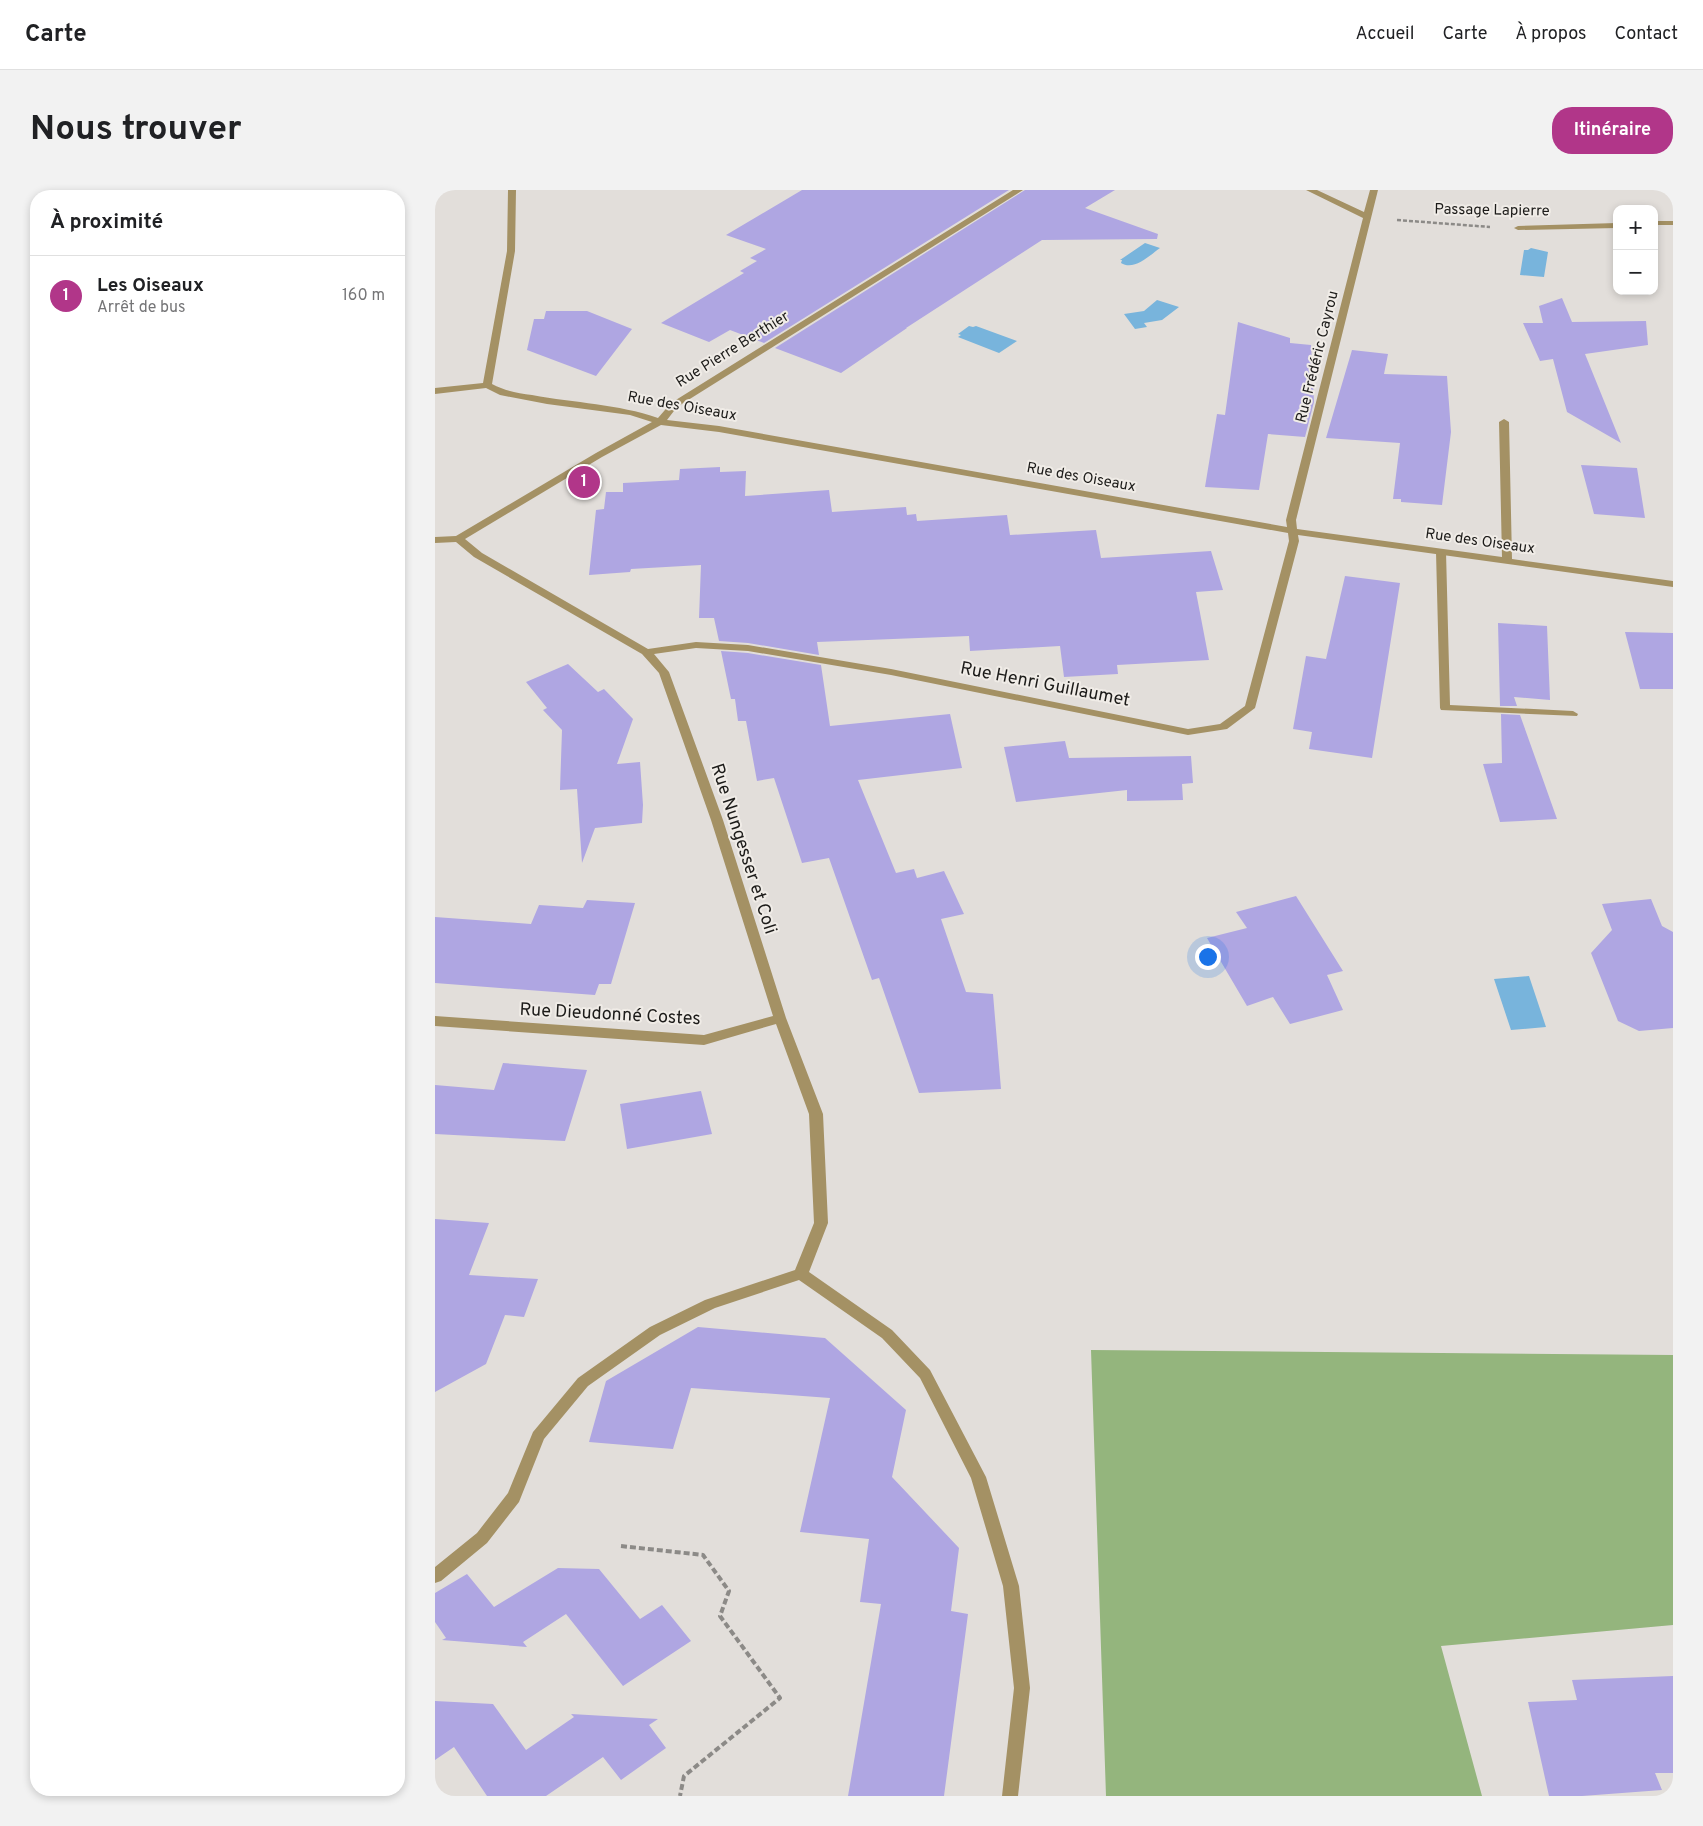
<!DOCTYPE html>
<html lang="fr">
<meta charset="utf-8">
<style>
body{margin:0;font-family:Overpass,sans-serif;background:#f2f2f2;color:#202124}
.controls{position:absolute;right:15px;top:15px;display:grid;overflow:hidden;border-radius:10px;box-shadow:0 2px 8px #0003}
.controls button{width:45px;height:45px;display:grid;place-items:center;padding:0;border:0;border-bottom:1px solid #e0e0e0;background:#fff;color:#202124;font:25px sans-serif}
.you{position:absolute;left:772px;top:766px;width:18px;height:18px;margin:-12px;border:4px solid #fff;border-radius:50%;background:#1a73e8;box-shadow:0 0 0 8px #1a73e833}
.badge{display:grid;place-items:center;width:32px;height:32px;border-radius:50%;background:#b13689;color:#fff;font-size:16px;font-weight:700}
.pin{position:absolute;translate:-50% -50%;border:2px solid #fff;box-shadow:0 1px 5px #0006}
.list{margin:0;padding:0;list-style:none}
h2{display:flex;justify-content:space-between;align-items:center;height:65px;margin:0;padding:0 20px;font-size:21px}
h2 small{font-size:16px;font-weight:400;color:#757577}
.list li{display:grid;grid-template-columns:32px 1fr auto;gap:15px;align-items:center;box-sizing:border-box;height:80px;padding:0 20px;border-top:1px solid #e0e0e0}
.list b{display:block;font-size:19px;white-space:nowrap}
.list p{margin:0;font-size:16px;white-space:nowrap;color:#757577}
.list em{font-size:16px;font-style:normal;color:#757577}
.map{position:relative;flex:none;width:1238px;height:1606px;overflow:hidden;border-radius:20px}
header{display:flex;align-items:center;gap:30px;box-sizing:border-box;height:70px;padding:0 25px;background:#fff;border-bottom:1px solid #e0e0e0}
header strong{font-size:24px}
nav{display:flex;gap:28px;margin-inline-start:auto;font-size:18px}
.intro{display:flex;align-items:center;justify-content:space-between;box-sizing:border-box;height:120px;padding:0 30px}
h1{margin:0;font-size:35px}
.button{padding:12px 22px;border-radius:20px;background:#b13689;color:#fff;font-size:18px;font-weight:700}
main{display:flex;gap:30px;padding:0 30px}
aside{flex:1;background:#fff;border-radius:20px;box-shadow:0 2px 8px #0003}
.map>svg:first-child{display:block}
.forest{fill:#94b57d}
.water{fill:#78b4dc}
.building{fill:#afa6e2}
.lines{fill:none;stroke-linecap:round;stroke-linejoin:round}
.path-far1{stroke:#8c8a87;stroke-width:2.5;stroke-dasharray:4 2;stroke-linecap:butt}
.path{stroke:#8c8a87;stroke-width:4;stroke-dasharray:6 3;stroke-linecap:butt}
.service{fill:#a49164;fill-rule:evenodd}
.minor{fill:#a49164;fill-rule:evenodd}
.labels{text-anchor:middle;dominant-baseline:central;stroke-width:4;stroke-linejoin:round;paint-order:stroke}
.far-street-label{font-size:15px;fill:#1c1b19;stroke:#f0ece7}
.street-label{font-size:18px;fill:#1c1b19;stroke:#f0ece7}
</style>
<header>
<strong>Carte</strong>
<nav><a>Accueil</a><a>Carte</a><a>À propos</a><a>Contact</a></nav>
</header>
<div class="intro"><h1>Nous trouver</h1><a class="button">Itinéraire</a></div>
<main>
<aside>
<h2>À proximité<small></small></h2>
<ul class="list">
<li><span class="badge">1</span><div><b>Les Oiseaux</b><p>Arrêt de bus</p></div><em>160 m</em></li>
</ul>
</aside>
<div class="map">
<svg width="1238" height="1606" viewBox="0 0 1238 1606">
<rect width="100%" height="100%" fill="#e2deda"/>
<path class="forest" d="M656 1160 1238 1165V1435L1006 1456 1047 1606H671Z"/>
<path class="water" d="M710 53 725 58C714 66 699 81 686 73L687 70H685Z
M1096 58 1113 62 1109 87 1085 85 1089 60H1093Z
M722 110 744 117 727 130 709 133 712 137 700 139 689 124 709 121Z
M534 136 538 137 541 136 582 151 564 163 523 147 526 145 523 144Z
M1094 786 1111 837 1076 840 1059 789Z"/>
<path class="building" d="M367 0H574L329 153 295 140 274 152 226 133 309 83 305 81 322 71 315 68 331 59 291 45Z
M590 0H680L650 18 723 44 722 49 607 50 471 138H472L406 183 340 158Z
M1127 108 1137 132 1211 131 1213 155 1150 164 1186 253 1132 222 1118 169 1105 171 1088 133H1108L1104 116Z
M111 121H152L197 139 161 186 92 160 99 129H109Z
M803 132 855 148V153L876 155 879 212 870 247 833 244 824 300 770 297 782 224 790 225Z
M917 160 953 164 949 184 1012 186 1016 242 1007 315 966 312V309H958L965 253 891 248Z
M1146 275 1202 278 1210 328 1159 324Z
M285 277V282L311 281 310 306 394 300 397 322 471 317 472 325 481 324 482 331 572 325 575 345 661 340 666 368 776 361 788 400 761 402 774 470 682 475 683 484 629 487 625 456 535 461 534 446 382 452 384 465 313 453 284 451 279 428H264L266 375 196 379 195 382 154 385 161 320 169 319 171 302H188V293L244 290 245 279Z
M910 386 965 393 937 568 874 559 877 542 858 539 871 466 891 469Z
M1063 433 1112 436 1115 510 1079 507 1082 516H1065Z
M1190 442 1238 443V499H1205Z
M286 461 313 463 386 475 395 536 515 524 527 578 423 590 461 683 479 679 482 688 509 681 529 724 506 729 531 802 558 804 566 899 484 903 444 788 437 790 394 668 367 673 339 588 322 591 311 531H303L300 509H296Z
M133 474 163 502 169 499 198 529 182 574 205 572 208 615 207 633 160 638 147 673 142 599 125 600 127 540 108 520 112 518 91 492Z
M1066 524 1085 525 1122 629 1065 632 1048 574 1067 573Z
M630 551 634 568 756 566 758 593 747 594 748 610 692 611V600L581 612 569 557Z
M861 706 908 781 892 785 908 820 855 834 838 807 812 816 772 748 812 738 801 722Z
M1216 709 1227 736 1238 742V838L1204 841 1183 831 1156 763 1177 740 1167 714Z
M152 710 200 713 176 794H164L160 805 0 793V727L96 734 104 715 148 718Z
M68 873 152 880 130 951 0 944V895L59 900Z
M266 901 277 944 192 959 185 914Z
M0 1029 54 1033 34 1085 103 1089 89 1127 70 1125 51 1174 0 1202Z
M263 1137 390 1148 471 1220 457 1287 524 1358 516 1421 533 1424 509 1606H413L446 1414 425 1412 434 1349 365 1342 395 1208 256 1198 238 1259 154 1252 171 1191Z
M123 1378 164 1379 205 1429 227 1415 256 1451 188 1496 131 1424 88 1452 92 1457 7 1450 11 1448 0 1432V1403L32 1384 59 1417Z
M1238 1486V1583H1220L1227 1600 1147 1606H1114L1093 1512 1142 1510 1137 1490Z
M0 1511 58 1514 91 1560 139 1527 136 1524 223 1529 214 1535 231 1558 186 1590 168 1567 111 1606H52L19 1557 0 1570Z"/>
<g class="lines">
<path class="path-far1" d="M962 30 1055 37"/>
<path class="path" d="M186 1356 268 1365 294 1401 285 1426 345 1508 249 1586 245 1606"/>
<path class="service" d="M1006 359 1011 362 1015 515 1138 521 1143 524 1142 526 1006 520 1005 518 1001 362Z"/>
<path class="minor" d="M73 0H81L80 61 57 194C70 201 83 203 97 205 140 213 183 214 223 228L236 213 578 0H588L242 217 232 230 284 236 852 337 851 330 928 28 871 0H882L929 22 935 0H943L861 330 862 339 1067 367 1064 232 1069 229 1074 232 1077 369 1238 391V397L863 345 864 351 820 518 792 539 753 545 456 485 313 461 261 458 219 464 234 482 288 630 351 828 388 924 393 1033 374 1082 457 1140 495 1180 551 1287 584 1396 595 1498 583 1606H567L579 1498 568 1396 536 1288 485 1188 447 1148 364 1090 280 1118 225 1145 153 1196 109 1249 84 1312 52 1353 6 1391 0 1393V1377L42 1343 73 1303 98 1242 143 1188 215 1137 270 1110 360 1080 379 1033 374 924 341 834 269 855 0 836V826L269 845 338 826 276 630 224 483 207 464 39 367 21 352 0 353V347L21 346 161 263 217 232 195 225 112 214 65 205 51 198 0 204V198L48 193 72 61ZM226 235 284 242 853 343 854 351 810 516 785 534 753 539 456 479 313 455 261 452 213 459 47 363 30 349 167 267Z
M1219 31H1238V35H1219Z
M1182 33V38L1083 40 1079 38 1083 36Z"/>
</g>
<g class="labels">
<g class="far-street-label">
<text transform="translate(1057 21) rotate(1)">Passage Lapierre</text>
<text transform="translate(298 160) rotate(-32)">Rue Pierre Berthier</text>
<text transform="translate(883 167) rotate(-76)">Rue Frédéric Cayrou</text>
<text transform="translate(247 217) rotate(10)">Rue des Oiseaux</text>
<text transform="translate(646 288) rotate(10)">Rue des Oiseaux</text>
<text transform="translate(1045 352) rotate(8)">Rue des Oiseaux</text>
</g>
<g class="street-label">
<text transform="translate(610 495) rotate(11)">Rue Henri Guillaumet</text>
<text transform="translate(308 659) rotate(72)">Rue Nungesser et Coli</text>
<text transform="translate(175 825) rotate(3)">Rue Dieudonné Costes</text>
</g>
</g>
</svg>
<div class="controls">
<button>+</button>
<button>−</button>
</div>
<div class="you"></div>
<div class="pin badge" style="left:149px;top:292px">1</div>
</div>
</main>
